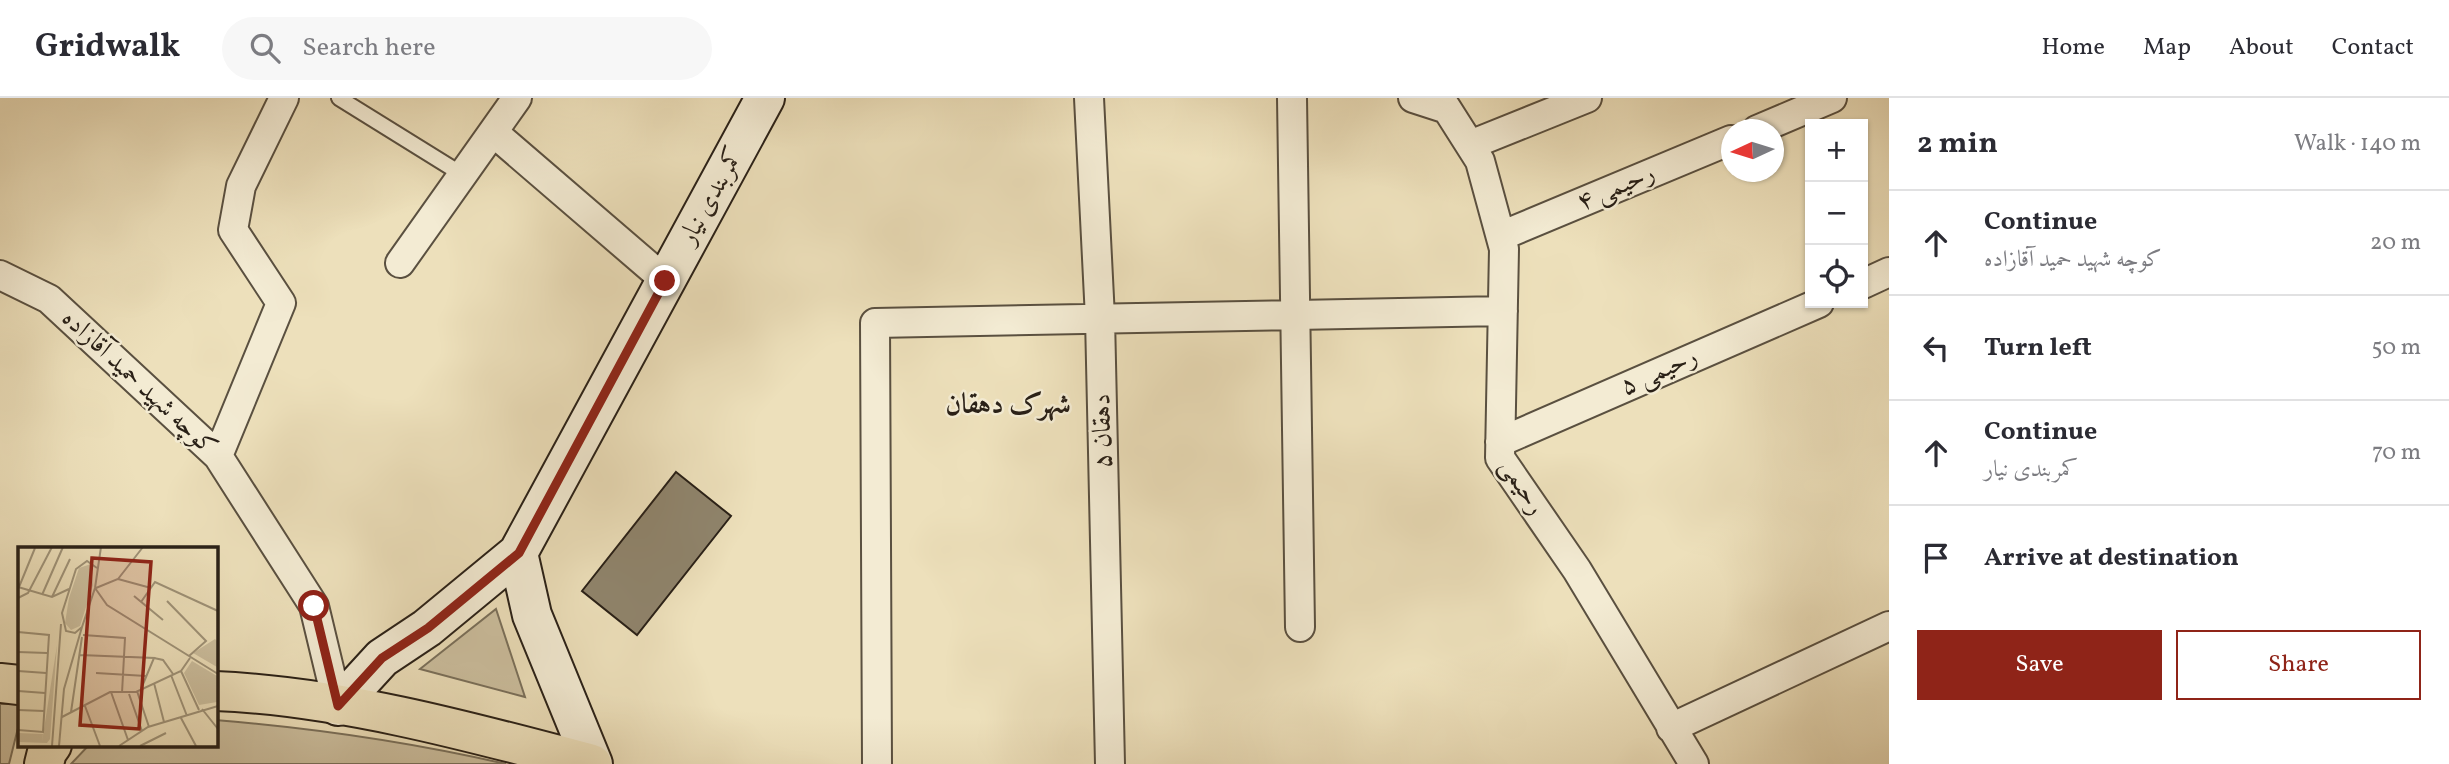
<!DOCTYPE html>
<meta charset="utf-8">
<style>
body{margin:0;font-family:Vollkorn,Amiri,serif;background:#f7f7f7;color:#2b2b33}
.controls{position:absolute;right:21px;top:21px;display:grid;overflow:hidden;border-radius:0px;box-shadow:0 2px 5px #0004}
.controls button{width:63px;height:63px;display:grid;place-items:center;padding:0;border:0;border-bottom:2px solid #e1e1e2;background:#fff;color:#2b2b33;font:35px sans-serif}
.compass{position:absolute;left:1721px;top:21px;width:63px;height:63px;border-radius:50%;background:#fff;box-shadow:0 2px 5px #0004;rotate:266deg}
.stop{position:absolute;width:21px;height:21px;margin:-16px;border:5px solid #8f2418;border-radius:50%;background:#fff}
.stop.end{background:#8f2418;border-color:#fff;box-shadow:0 2px 7px #0008}
.list{margin:0;padding:0;list-style:none}
h2{display:flex;justify-content:space-between;align-items:center;height:91px;margin:0;padding:0 28px;font-size:30px}
h2 small{font-size:23px;font-weight:400;color:#7c7c81}
.list li{display:grid;grid-template-columns:46px 1fr auto;gap:21px;align-items:center;box-sizing:border-box;height:105px;padding:0 28px;border-top:2px solid #e1e1e2}
.list b{display:block;font-size:26px;white-space:nowrap}
.list p{margin:0;font-size:23px;white-space:nowrap;color:#7c7c81}
.list em{font-size:23px;font-style:normal;color:#7c7c81}
.actions{display:flex;gap:14px;padding:21px 28px}
.actions a{flex:1;padding:16px 0;border:2px solid #8f2418;border-radius:0px;text-align:center;font-size:24px;color:#8f2418}
.actions .main{background:#8f2418;color:#fff}
.icon{flex:none;width:38px;height:38px;fill:none;stroke:currentColor;stroke-width:2;stroke-linecap:round;stroke-linejoin:round}
.map{position:relative;flex:none;width:1889px;height:666px;overflow:hidden}
header{display:flex;align-items:center;gap:42px;box-sizing:border-box;height:98px;padding:0 35px;background:#fff;border-bottom:2px solid #e1e1e2}
header strong{font-size:33px}
nav{display:flex;gap:38px;margin-inline-start:auto;font-size:24px}
.search{width:490px;height:63px;background:#f7f7f7;display:flex;align-items:center;gap:18px;box-sizing:border-box;padding:0 24px;border-radius:38px;color:#7c7c81;font-size:26px}
main{display:flex}
aside{flex:1;background:#fff}
.map>svg:first-child{display:block}
.green{fill:#ccbf9f;stroke:#7a705b;stroke-width:2}
.building{fill:#8f846c;stroke:#292017;stroke-width:2}
.lines{fill:none;stroke-linecap:round;stroke-linejoin:round}
.service-casing{stroke:#5a5040;stroke-width:18}
.minor-casing{stroke:#5a5040;stroke-width:32}
.secondary-casing{stroke:#292017;stroke-width:42}
.trunk-casing{stroke:#292017;stroke-width:42}
.service{stroke:#f3ebd3;stroke-width:14}
.minor{stroke:#f3ebd3;stroke-width:28}
.secondary{stroke:#f3ebd3;stroke-width:38}
.trunk{stroke:#ede0bb;stroke-width:38}
.route{stroke:#8f2418;stroke-width:9}
.labels{text-anchor:middle;dominant-baseline:central;stroke-width:5;stroke-linejoin:round;paint-order:stroke}
.street-label{font-size:26px;fill:#292017;stroke:#f3ebd3}
.neighbourhood-label{font-size:28px;font-weight:bold;fill:#292017;stroke:#f3ebd3}
.inset-road{fill:none;stroke:#9f9379;stroke-width:2}
.view{fill:#8f2418;fill-opacity:0.15;stroke:#8f2418;stroke-width:3.5}
.inset-edge{fill:none;stroke:#292017;stroke-width:3.5}
</style>
<header>
<strong>Gridwalk</strong>
<div class="search"><svg class="icon" aria-label="search" viewBox="0 0 24 24"><circle cx="10" cy="10" r="6"/><path d="M15 15l6 6"/></svg>Search here</div>
<nav><a>Home</a><a>Map</a><a>About</a><a>Contact</a></nav>
</header>
<main>
<div class="map">
<svg width="1889" height="666" viewBox="0 0 1889 666">
<rect width="100%" height="100%" fill="#ede0bb"/>
<filter id="stains"><feTurbulence type="fractalNoise" baseFrequency=".00286" numOctaves="4"/><feColorMatrix values="0 0 0 0 .2 0 0 0 0 .09 0 0 0 0 .02 0 0 0 .5 -.17"/></filter>
<radialGradient id="worn" r=".72"><stop offset=".6" stop-color="#630" stop-opacity="0"/><stop offset="1" stop-color="#630" stop-opacity=".3"/></radialGradient>
<path class="green" d="M496 511 525 599 420 571Z
M0 606H19V626L9 666H0Z
M215 622C313 630 410 644 506 666H71L89 647H215Z"/>
<path class="building" d="M676 374 731 418 637 537 582 493Z"/>
<g class="lines">
<defs>
<path id="service" d="M339 0 463 77"/>
<path id="minor" d="M1089 0 1100 220 1110 666
M1292 0 1300 529
M1413 0 1447 11
M1440 0 1480 63 1504 151 1500 360 1577 472 1694 666
M1757 32 1832 0
M493 34 665 182
M1470 47 1587 0
M1501 138 1731 42
M400 165 517 0
M0 177 49 201 218 358 314 508 338 608
M1863 186 1889 174
M1500 344 1819 205
M218 358 281 205 233 132 241 88 284 0
M1671 630 1889 528
M877 666 875 225 1503 213"/>
<path id="secondary" d="M518 455 532 517 593 666
M338 608 382 560 427 530 518 455 765 0"/>
<path id="trunk" d="M0 585 19 587
M215 593C340 598 472 634 592 666
M44 666 47 654 52 647"/>
</defs>
<use href="#service" class="service-casing"/>
<use href="#minor" class="minor-casing"/>
<use href="#secondary" class="secondary-casing"/>
<use href="#trunk" class="trunk-casing"/>
<use href="#service" class="service"/>
<use href="#minor" class="minor"/>
<use href="#secondary" class="secondary"/>
<use href="#trunk" class="trunk"/>
</g>
<g class="lines">
<path class="route" d="M314 508 338 608 382 560 428 530 519 455 665 183"/>
</g>
<g class="labels">
<g class="street-label">
<text transform="translate(1616 90) rotate(-23)">رحیمی ۴</text>
<text transform="translate(712 98) rotate(-61)">کمربندی نیار</text>
<text transform="translate(1659 274) rotate(-24)">رحیمی ۵</text>
<text transform="translate(139 285) rotate(43)">کوچه شهید حمید آقازاده</text>
<text transform="translate(1103 333) rotate(-91)">دهقان ۵</text>
<text transform="translate(1522 389) rotate(58)">رحیمی</text>
</g>
<g class="neighbourhood-label">
<text x="1008" y="307">شهرک دهقان</text>
</g>
</g>
<g transform="translate(18 449)">
<rect width="200" height="200" fill="#ede0bb"/>
<path d="M73 17 75 38 62 79 53 83 47 76 51 51 61 21ZM197 92 199 94V120L175 106ZM39 98 32 192 29 196 0 195V186L25 187 24 195ZM174 114 199 129V155L181 158 166 126Z" fill="#ccbf9f"/>
<path class="inset-road" d="M79 21 69 14 58 22 44 66 48 84 57 86 64 80 77 41 83 0M100 32 133 41M0 40 34 50 51 42M1 40 17 1M77 41 89 58 200 127M78 41 100 32 125 0M24 48 45 0M116 49 145 73M34 50 52 12M0 51 10 46 34 0M149 54 188 94 171 109M123 55 137 35 200 64M0 85 31 88 25 185 0 183M65 88 107 91 104 146M0 105 29 106M62 108 136 111 123 142M136 111 145 113 155 127M0 124 28 126M163 124 181 163M78 126 128 129M153 128 169 169M136 136 146 175M0 144 27 146M119 144 131 180M93 145 110 193M111 147 124 184M67 159 82 199M184 162 200 182M0 163 26 164M53 165 64 90M44 170 92 145H118L163 124 172 111M163 171 178 199M34 199 43 77M41 199 46 142 64 80M101 199 130 180 200 159M122 199 148 186"/>
<path class="view" d="M74 11 133 15 121 182 62 178Z"/>
<rect width="200" height="200" class="inset-edge"/>
</g>
<rect width="100%" height="100%" filter="url(#stains)"/>
<rect width="100%" height="100%" fill="url(#worn)"/>
</svg>
<div class="controls">
<button>+</button>
<button>−</button>
<button><svg class="icon" aria-label="locate" viewBox="0 0 24 24"><circle cx="12" cy="12" r="6"/><path d="M12 2v4M12 18v4M2 12h4M18 12h4"/></svg></button>
</div>
<svg class="compass" viewBox="-18 -18 36 36"><path d="M0-13l5 13h-10z" fill="#e53935"/><path d="M0 13l5-13h-10z" fill="#7c7c81"/></svg>
<div class="stop" style="left:314px;top:508px"></div>
<div class="stop end" style="left:665px;top:183px"></div>
</div>
<aside>
<h2>2 min<small>Walk · 140 m</small></h2>
<ul class="list">
<li><svg class="icon" aria-label="ahead" viewBox="0 0 24 24"><path d="M12 20V5M6 11l6-6 6 6"/></svg><div><b>Continue</b><p>کوچه شهید حمید آقازاده</p></div><em>20 m</em></li>
<li><svg class="icon" aria-label="left" viewBox="0 0 24 24"><path d="M17 20v-9H6M10 6l-5 5 5 5"/></svg><div><b>Turn left</b></div><em>50 m</em></li>
<li><svg class="icon" aria-label="ahead" viewBox="0 0 24 24"><path d="M12 20V5M6 11l6-6 6 6"/></svg><div><b>Continue</b><p>کمربندی نیار</p></div><em>70 m</em></li>
<li><svg class="icon" aria-label="arrive" viewBox="0 0 24 24"><path d="M6 21V4h12l-3 4 3 4H6"/></svg><div><b>Arrive at destination</b></div></li>
</ul>
<div class="actions"><a class="main">Save</a><a>Share</a></div>
</aside>
</main>
